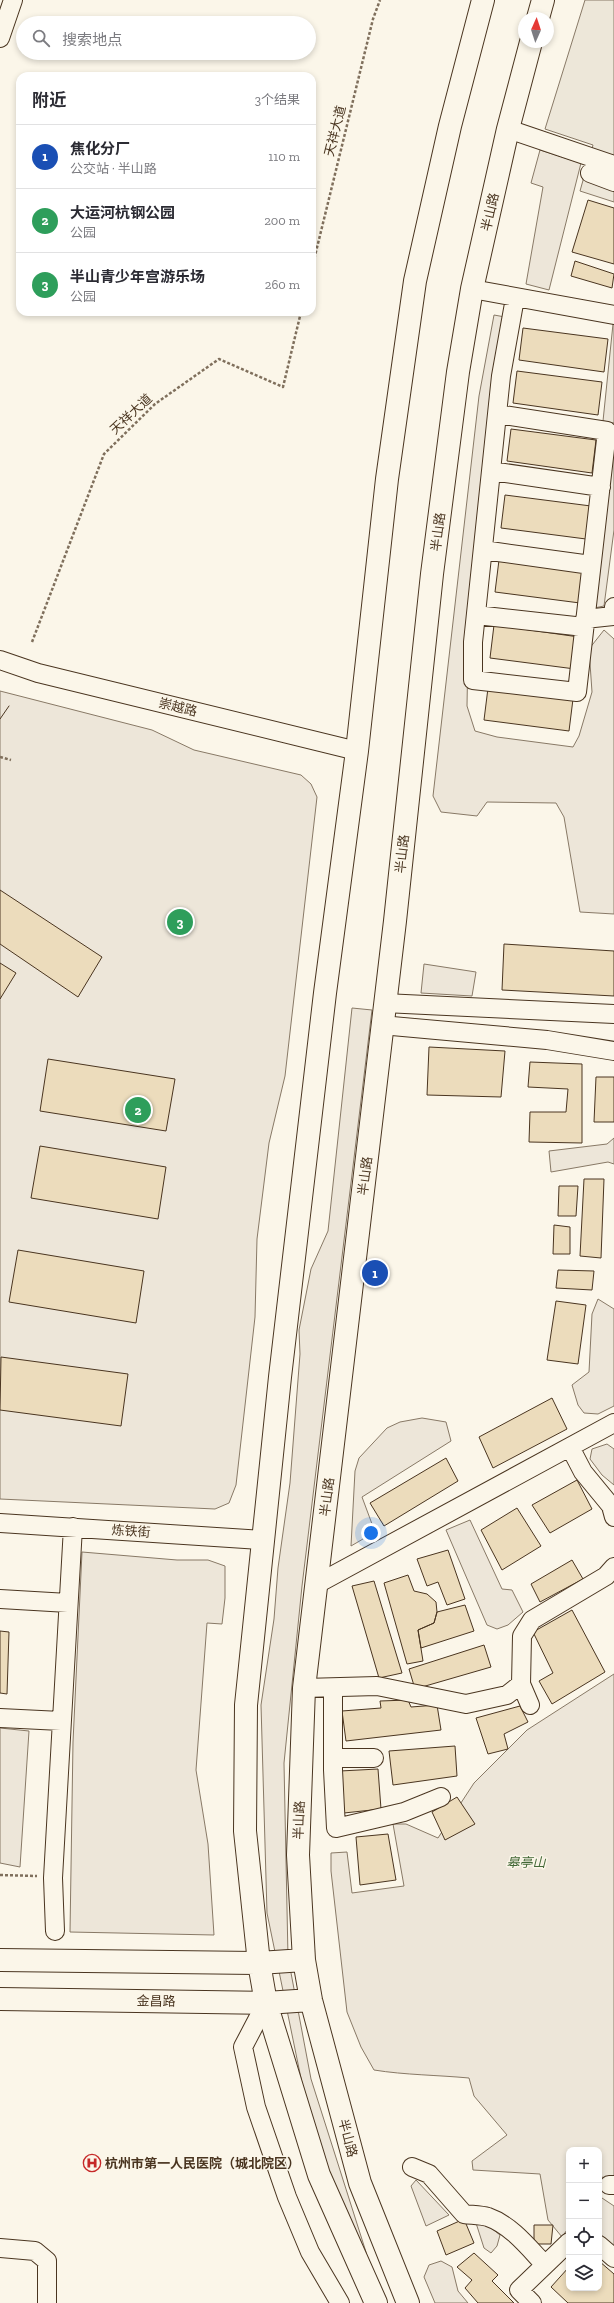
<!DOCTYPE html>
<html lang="zh">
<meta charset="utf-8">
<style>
body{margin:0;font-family:"Zilla Slab","Noto Sans SC",serif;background:#f2f2f3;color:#2b2b33}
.controls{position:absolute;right:12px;bottom:12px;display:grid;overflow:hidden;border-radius:8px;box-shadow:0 2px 6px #0003}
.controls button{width:36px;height:36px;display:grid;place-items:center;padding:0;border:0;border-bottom:1px solid #e1e1e2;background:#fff;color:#2b2b33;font:20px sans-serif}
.compass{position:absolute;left:518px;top:12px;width:36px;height:36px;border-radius:50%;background:#fff;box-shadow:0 2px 6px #0003;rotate:3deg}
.you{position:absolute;left:371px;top:1533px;width:14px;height:14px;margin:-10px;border:3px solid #fff;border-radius:50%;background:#1a73e8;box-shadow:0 0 0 6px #1a73e833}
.badge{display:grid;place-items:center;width:26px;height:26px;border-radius:50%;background:#c62828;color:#fff;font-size:13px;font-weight:700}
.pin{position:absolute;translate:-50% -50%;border:2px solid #fff;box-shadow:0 1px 4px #0006}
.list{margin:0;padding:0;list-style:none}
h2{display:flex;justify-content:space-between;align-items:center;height:52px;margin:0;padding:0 16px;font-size:17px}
h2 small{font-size:13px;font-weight:400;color:#7c7c81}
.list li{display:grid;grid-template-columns:26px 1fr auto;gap:12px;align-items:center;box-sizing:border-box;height:64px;padding:0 16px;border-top:1px solid #e1e1e2}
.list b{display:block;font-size:15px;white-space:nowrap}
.list p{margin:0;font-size:13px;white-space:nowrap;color:#7c7c81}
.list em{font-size:13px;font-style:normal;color:#7c7c81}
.icon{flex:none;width:22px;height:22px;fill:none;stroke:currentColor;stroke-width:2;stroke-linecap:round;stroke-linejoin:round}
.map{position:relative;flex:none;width:614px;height:2303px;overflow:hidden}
.search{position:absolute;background:#fff;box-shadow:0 2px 6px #0003;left:16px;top:16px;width:300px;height:44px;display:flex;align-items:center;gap:10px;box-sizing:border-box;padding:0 14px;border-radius:22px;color:#7c7c81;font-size:15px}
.panel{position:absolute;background:#fff;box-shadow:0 2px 6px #0003;left:16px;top:72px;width:300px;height:244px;border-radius:12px}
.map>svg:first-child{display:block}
.green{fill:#ede6d9;stroke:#887966}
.parking{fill:#ede7d9;stroke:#887966}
.building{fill:#ecdcbc;stroke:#4a3520}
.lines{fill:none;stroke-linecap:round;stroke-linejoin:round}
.minor-casing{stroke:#4a3520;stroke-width:20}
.major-casing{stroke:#4a3520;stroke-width:24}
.path{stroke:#7f6f5c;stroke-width:2.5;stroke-dasharray:3 2;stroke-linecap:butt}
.minor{stroke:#fbf6e9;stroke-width:18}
.major{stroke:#fbf6e9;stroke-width:22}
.tram{stroke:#4a3520;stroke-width:1}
.labels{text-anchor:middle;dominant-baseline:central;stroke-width:3;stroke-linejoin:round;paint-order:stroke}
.street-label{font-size:13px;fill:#4a3520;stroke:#fbf6e9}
.park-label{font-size:13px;font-style:italic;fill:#436837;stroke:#fbf6e9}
.poi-label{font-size:13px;font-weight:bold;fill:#4a3520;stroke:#fbf6e9;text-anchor:start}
</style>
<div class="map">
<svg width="614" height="2303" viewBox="0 0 614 2303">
<rect width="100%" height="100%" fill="#fbf6e9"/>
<path class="green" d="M540 150 581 163 549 290 526 284 543 187 531 183Z
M494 315 505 317 468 648 467 706 475 731 497 737 573 747 579 736 592 692 589 649 604 630 614 639V914L580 912 564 817 556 803 487 802 477 816 441 812 433 796 479 396Z
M613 324H614V423L603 421Z
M614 437V530L604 606 594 608Z
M0 691 152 730 194 750 301 775 311 784 317 797 285 1076 269 1143 257 1239 255 1317 236 1485 229 1503 215 1509 0 1499Z
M424 964 476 972 472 996 421 993Z
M352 1008 372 1010 302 1586 284 1763 288 1957 311 2079 366 2252V2265L310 2122 267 1913 261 1705 274 1619 278 1568 290 1483 300 1354 299 1330 311 1269 328 1231Z
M614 1138V1164L608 1162 551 1172 549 1151 607 1144Z
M598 1299 614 1309V1406L598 1414 584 1413 578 1405 572 1385 589 1372 592 1314Z
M422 1418 446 1422 451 1441 362 1497 375 1532 351 1546 355 1471 359 1458 387 1428 400 1422Z
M607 1444 614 1449V1485L602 1475 590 1459 592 1449Z
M470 1520 502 1589 512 1590 523 1612 508 1625 497 1629 487 1625 446 1530Z
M82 1552 177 1560H208L225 1566V1598L222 1624 207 1623 196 1770 208 1844 214 1935 70 1932 73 1742Z
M614 1674V2178L599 2177V2150H569V2227L562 2237 548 2220 540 2174 473 2170 472 2161 507 2135 474 2096 469 2078C437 2075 405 2075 374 2070L361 2047 347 2012 331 1871V1853L347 1852 352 1893 404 1886 393 1824H406L438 1838 474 1783 527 1730Z
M0 1728 29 1731 20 1867 0 1863Z
M416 2180 449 2215 426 2226 411 2186Z
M599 2196 614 2206V2246L612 2248 599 2239Z
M476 2223 486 2224 500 2235 497 2246 491 2253 484 2248Z
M441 2261 452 2267 458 2291 468 2303H435L424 2277 429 2265Z"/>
<path class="parking" d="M585 0H614V202L580 191 593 145 545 129Z"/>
<path class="building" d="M588 200 614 208V264L572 252Z
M575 261 614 274 612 288 571 276Z
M523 328 608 339 604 372 519 360Z
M517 371 602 382 598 415 513 403Z
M511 429 596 440 592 473 507 461Z
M505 495 591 506 586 539 501 528Z
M499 560 584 571 580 603 495 592Z
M494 625 579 637 575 669 490 658Z
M488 688 573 699 569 731 484 720Z
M0 890 102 957 78 997 0 944Z
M504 944 614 951V996L502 990Z
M0 963 16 973 0 999Z
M429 1047 505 1051 501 1097 427 1095Z
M48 1059 175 1079 166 1131 40 1111Z
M530 1062 582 1064V1143L529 1142 530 1112H566L568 1089 528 1087Z
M596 1077H614V1122H594Z
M40 1146 166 1167 158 1219 31 1198Z
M584 1179H604L601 1258 580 1256Z
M559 1186H578L576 1216H558Z
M554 1225 570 1227V1254H553Z
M18 1250 144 1271 136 1323 9 1302Z
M558 1270 594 1271 592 1290 556 1288Z
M556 1301 586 1305 578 1364 547 1360Z
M1 1357 128 1374 121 1426 0 1410Z
M552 1398 567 1429 493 1468 479 1437Z
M446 1458 458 1481 384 1526 370 1503Z
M577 1480 592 1509 550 1533 532 1505Z
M517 1508 541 1546 502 1570 481 1530Z
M448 1550 465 1599 447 1605 438 1582 427 1586 417 1559Z
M572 1560 583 1579 540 1602 531 1584Z
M408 1575 414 1591 427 1594 436 1602 437 1612 434 1623 418 1630 423 1661 407 1664 384 1583Z
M374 1581 402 1673 379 1678 352 1586Z
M465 1605 474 1631 421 1648 418 1630 434 1623 437 1612Z
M572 1610 605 1672 552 1704 539 1681 553 1673 533 1632Z
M0 1631 9 1632 7 1694 0 1693Z
M484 1645 491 1667 415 1689 409 1669Z
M408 1700 411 1707 437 1705 441 1730 346 1741 342 1711 381 1708 380 1701Z
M520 1706 528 1722 504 1734 508 1749 488 1754 476 1718Z
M455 1746 457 1776 393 1785 389 1751Z
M378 1769 381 1809 344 1813 340 1771Z
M457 1797 475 1824 445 1840 432 1812Z
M388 1834 396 1880 360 1885 356 1837Z
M464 2219 474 2243 446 2255 437 2231Z
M534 2225H553L551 2244H534Z
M474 2253 498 2275 492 2281 514 2303H478L465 2288 472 2280 457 2267Z
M599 2261 614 2274V2303H568L551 2287 569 2267V2288H599Z"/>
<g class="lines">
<defs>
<path id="minor" d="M0 38 13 0
M508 129 614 165
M590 173 614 182
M472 289 614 315
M497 414 607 431 577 692 473 680V642L501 376 515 298
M491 471 601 487
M483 550 591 565
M476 615 584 627
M585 619 613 616 614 607
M0 660 38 673 357 751
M384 1003 614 1014
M381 1025 547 1040 614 1051
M570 1447 583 1472 611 1506 614 1517
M0 1523 262 1540
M317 1584 614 1423
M0 1599 68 1603
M521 1684 530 1705
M304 1688 377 1686 466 1704 507 1695 521 1684 522 1636 532 1620 606 1576 614 1567
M333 1689V1770L336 1828 404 1812 441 1797
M0 1718 61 1721
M333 1758H374
M55 1931 53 1878 73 1527
M266 2003 243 2047 256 2107 287 2197 310 2252 340 2303
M412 2167 429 2174 464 2214C472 2215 481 2215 488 2217 511 2225 529 2248 545 2265
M609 2185H614
M599 2245 614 2258
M0 2248 35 2251 47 2261V2303
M532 2303 519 2290 569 2242"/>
<path id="major" d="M538 18 543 0
M0 1960 259 1963 304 1960
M0 1999 266 2003 311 2000
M376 2303 319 2175 266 2003 259 1963 245 1831 246 1705 280 1377 325 993 357 751 387 479 415 281 450 126 483 0
M408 2303 360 2183 311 2000 304 1960 298 1855 304 1688 395 921 432 574 458 372 472 289 508 129 531 42"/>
</defs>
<use href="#minor" class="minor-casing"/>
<use href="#major" class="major-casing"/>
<path class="path" d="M312 268 373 19 380 0
M32 642 104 454 155 404 219 359 283 387 301 312
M0 757 11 760
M0 1875 37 1876"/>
<use href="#minor" class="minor"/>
<use href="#major" class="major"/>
<path class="tram" d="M0 719 9 706"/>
</g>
<defs>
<symbol id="hospital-ring" viewBox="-11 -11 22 22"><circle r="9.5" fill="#fbf6e9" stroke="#c62828" stroke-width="1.5"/><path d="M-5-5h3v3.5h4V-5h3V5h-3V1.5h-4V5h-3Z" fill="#c62828"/></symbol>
</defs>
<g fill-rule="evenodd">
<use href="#hospital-ring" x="82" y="2153" width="20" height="20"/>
</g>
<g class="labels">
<g class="street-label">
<text transform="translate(335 131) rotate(-76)">天祥大道</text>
<text transform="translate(490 212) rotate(-77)">半山路</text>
<text transform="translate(131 414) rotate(-43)">天祥大道</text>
<text transform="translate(438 532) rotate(-83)">半山路</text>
<text transform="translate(178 707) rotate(14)">崇越路</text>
<text transform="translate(402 854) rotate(-84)">半山路</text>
<text transform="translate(365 1176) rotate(-83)">半山路</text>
<text transform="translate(327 1497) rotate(-83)">半山路</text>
<text transform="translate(131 1531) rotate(4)">炼铁街</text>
<text transform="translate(299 1820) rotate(-88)">半山路</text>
<text transform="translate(156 2001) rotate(1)">金昌路</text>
<text transform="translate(348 2138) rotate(75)">半山路</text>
</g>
<g class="park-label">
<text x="526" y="1862">皋亭山</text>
</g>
<g class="poi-label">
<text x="105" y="2163">杭州市第一人民医院（城北院区）</text>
</g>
</g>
</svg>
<div class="controls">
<button>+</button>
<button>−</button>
<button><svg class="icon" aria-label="locate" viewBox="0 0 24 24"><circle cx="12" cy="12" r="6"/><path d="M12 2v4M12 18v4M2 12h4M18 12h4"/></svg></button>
<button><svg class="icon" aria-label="layers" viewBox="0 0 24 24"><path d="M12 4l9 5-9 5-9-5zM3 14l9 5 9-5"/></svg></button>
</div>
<svg class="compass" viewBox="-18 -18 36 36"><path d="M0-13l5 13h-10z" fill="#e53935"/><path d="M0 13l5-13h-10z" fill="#7c7c81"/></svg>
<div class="you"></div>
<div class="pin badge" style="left:375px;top:1273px;background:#1a4fb4">1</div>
<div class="pin badge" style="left:138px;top:1110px;background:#2e9e5b">2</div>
<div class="pin badge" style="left:180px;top:922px;background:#2e9e5b">3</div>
<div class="search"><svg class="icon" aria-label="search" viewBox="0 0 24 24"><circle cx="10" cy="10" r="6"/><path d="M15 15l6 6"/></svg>搜索地点</div>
<section class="panel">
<h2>附近<small>3个结果</small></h2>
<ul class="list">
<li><span class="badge" style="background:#1a4fb4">1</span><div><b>焦化分厂</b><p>公交站 · 半山路</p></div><em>110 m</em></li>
<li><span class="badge" style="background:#2e9e5b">2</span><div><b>大运河杭钢公园</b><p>公园</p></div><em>200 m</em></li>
<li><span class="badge" style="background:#2e9e5b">3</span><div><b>半山青少年宫游乐场</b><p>公园</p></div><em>260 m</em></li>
</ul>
</section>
</div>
